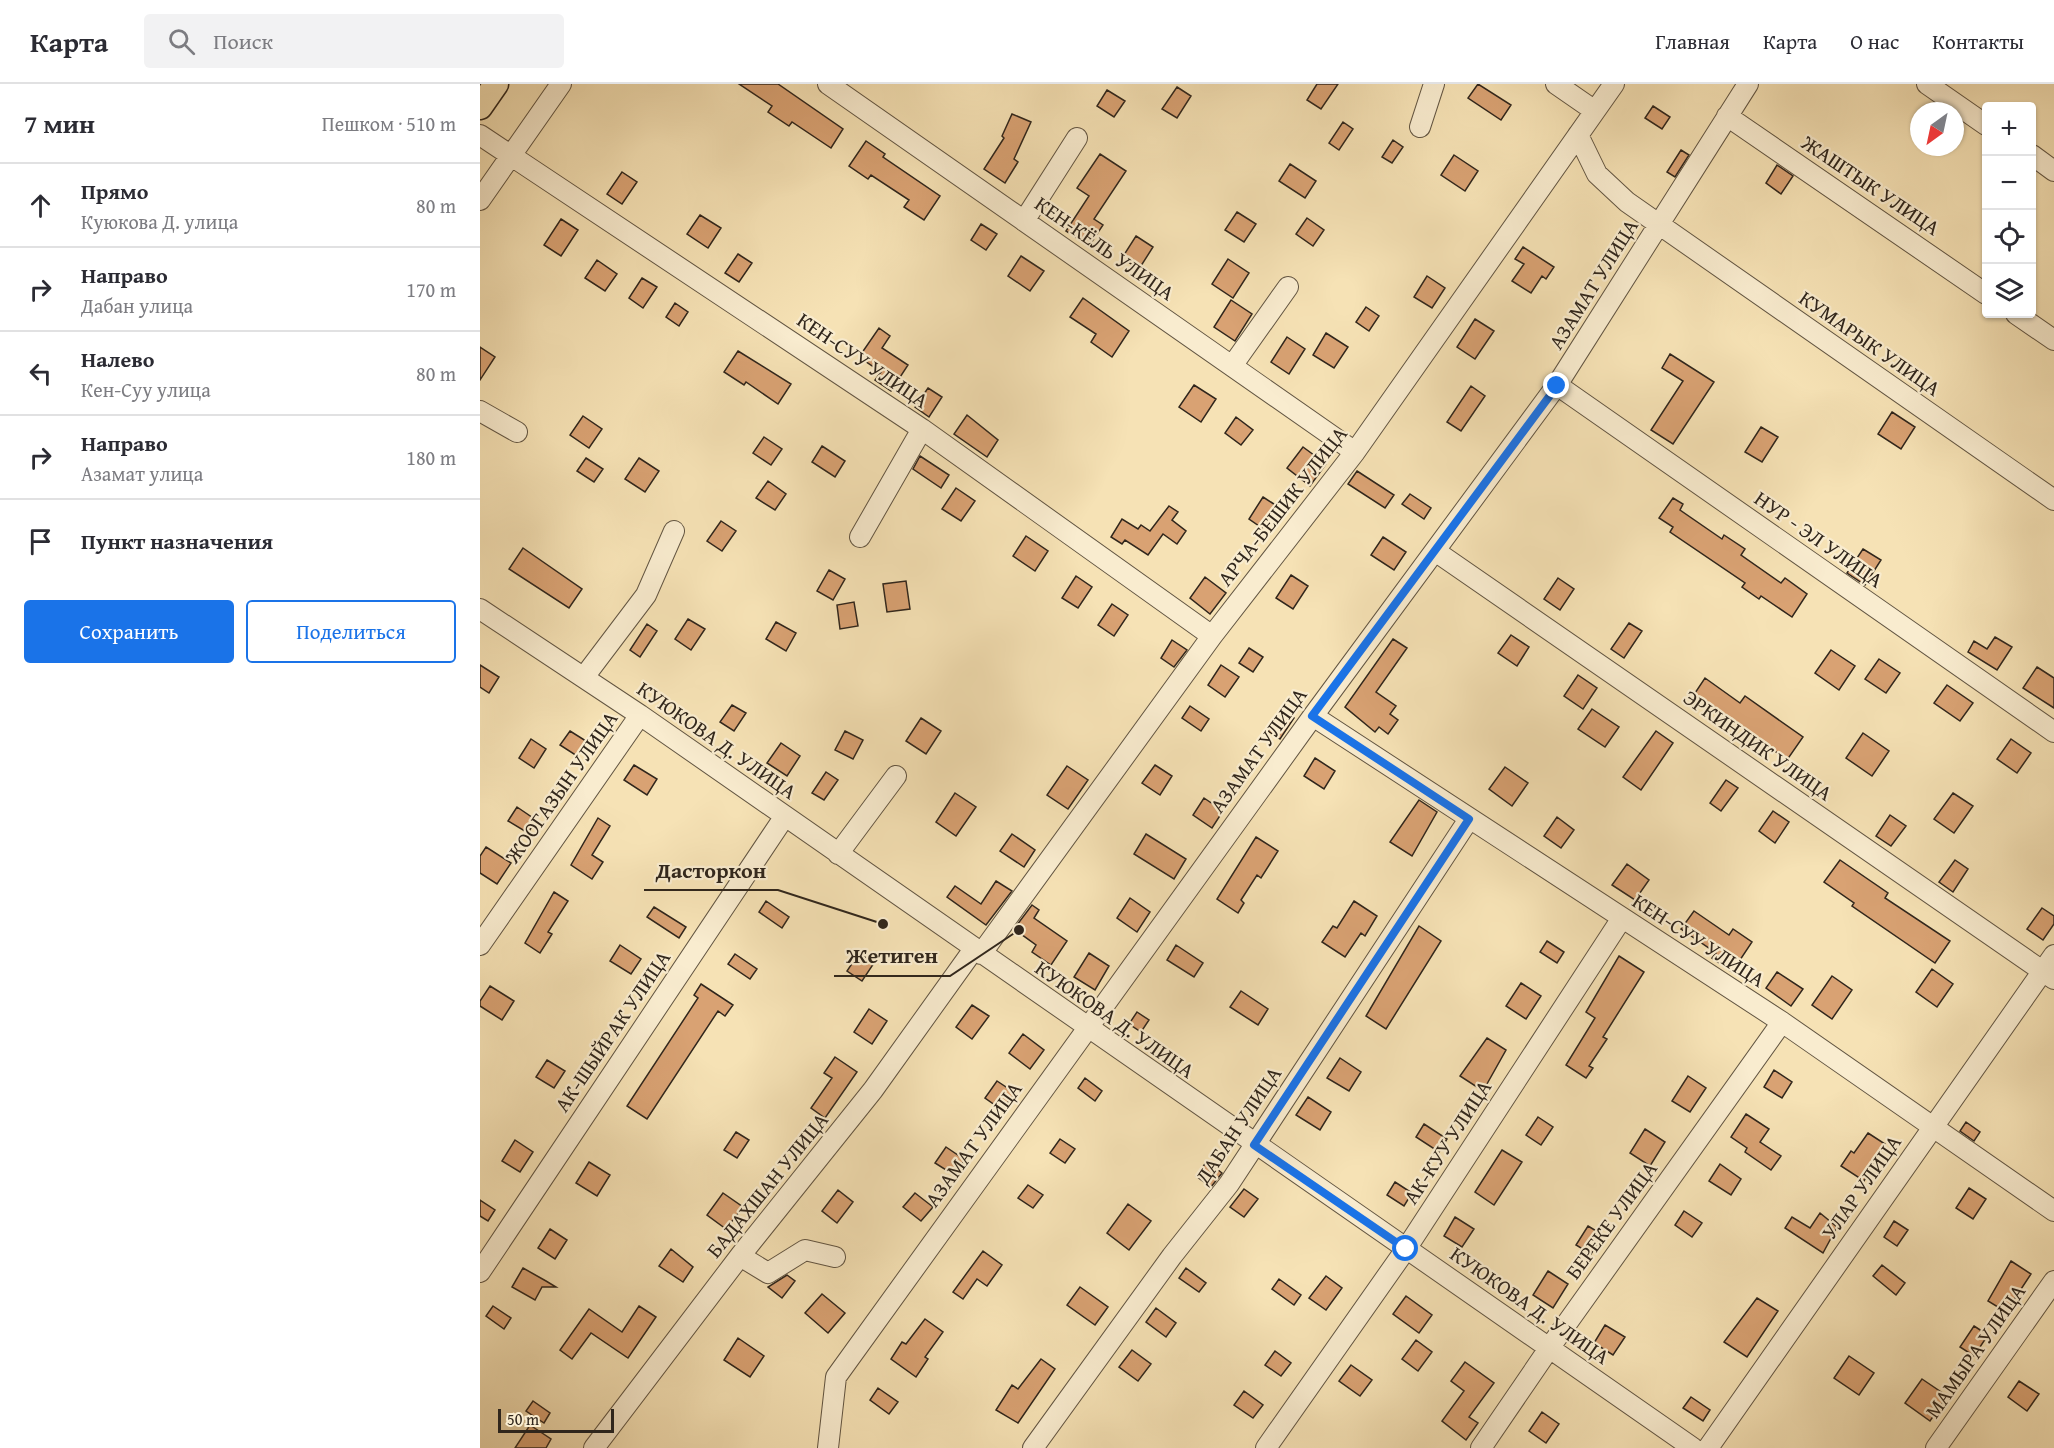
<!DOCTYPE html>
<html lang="ru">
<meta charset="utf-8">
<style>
body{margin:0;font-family:"Gentium Book Plus",serif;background:#f2f2f3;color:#2b2b33}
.controls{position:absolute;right:18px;top:18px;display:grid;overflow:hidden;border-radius:6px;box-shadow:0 2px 4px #0004}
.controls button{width:54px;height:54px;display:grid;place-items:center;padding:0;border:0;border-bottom:2px solid #e1e1e2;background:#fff;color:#2b2b33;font:30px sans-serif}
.compass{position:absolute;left:1430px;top:18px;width:54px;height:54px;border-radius:50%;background:#fff;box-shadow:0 2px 4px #0004;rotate:213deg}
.scale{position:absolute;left:18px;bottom:15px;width:116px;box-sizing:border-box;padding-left:6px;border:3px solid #30261c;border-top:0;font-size:16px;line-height:21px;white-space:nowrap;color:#30261c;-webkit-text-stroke:4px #f9eccf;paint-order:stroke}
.stop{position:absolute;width:18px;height:18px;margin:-14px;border:4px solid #1a73e8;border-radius:50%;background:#fff}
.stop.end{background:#1a73e8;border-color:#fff;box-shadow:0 2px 6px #0008}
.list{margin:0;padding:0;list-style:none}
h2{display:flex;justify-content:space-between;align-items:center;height:78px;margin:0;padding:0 24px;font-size:26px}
h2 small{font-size:20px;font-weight:400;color:#7c7c81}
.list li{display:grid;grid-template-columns:39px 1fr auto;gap:18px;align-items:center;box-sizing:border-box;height:84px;padding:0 24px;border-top:2px solid #e1e1e2}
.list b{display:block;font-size:22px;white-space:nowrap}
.list p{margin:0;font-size:20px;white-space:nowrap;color:#7c7c81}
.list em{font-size:20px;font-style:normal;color:#7c7c81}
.actions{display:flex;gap:12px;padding:18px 24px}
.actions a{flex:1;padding:14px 0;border:2px solid #1a73e8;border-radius:6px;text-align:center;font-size:21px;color:#1a73e8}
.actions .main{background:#1a73e8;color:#fff}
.icon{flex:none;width:33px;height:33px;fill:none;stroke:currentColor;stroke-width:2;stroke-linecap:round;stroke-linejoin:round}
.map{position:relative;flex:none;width:1574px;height:1364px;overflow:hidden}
header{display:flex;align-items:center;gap:36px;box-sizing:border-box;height:84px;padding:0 30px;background:#fff;border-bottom:2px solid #e1e1e2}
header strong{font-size:28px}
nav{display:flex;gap:33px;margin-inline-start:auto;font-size:21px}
.search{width:420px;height:54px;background:#f2f2f3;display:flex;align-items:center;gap:15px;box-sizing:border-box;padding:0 21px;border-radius:6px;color:#7c7c81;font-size:22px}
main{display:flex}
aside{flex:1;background:#fff}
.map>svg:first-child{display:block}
.building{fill:#d9a273;stroke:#30261c;stroke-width:1.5}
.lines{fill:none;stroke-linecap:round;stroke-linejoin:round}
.minor-casing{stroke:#625542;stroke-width:22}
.major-casing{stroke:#30261c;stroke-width:27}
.minor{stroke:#f9eccf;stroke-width:20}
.major{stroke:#f6e2b5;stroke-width:24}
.route{stroke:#1a73e8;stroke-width:8}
.labels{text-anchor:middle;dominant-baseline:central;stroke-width:4.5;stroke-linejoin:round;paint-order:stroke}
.street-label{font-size:21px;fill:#30261c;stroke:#f9eccf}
.leader{fill:none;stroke:#30261c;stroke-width:2}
.callout-dot{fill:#30261c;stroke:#f9eccf;stroke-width:2}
.callout-label{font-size:22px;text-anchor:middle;font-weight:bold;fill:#30261c;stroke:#f9eccf;stroke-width:4.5;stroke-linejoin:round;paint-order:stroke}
</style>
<header>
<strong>Карта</strong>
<div class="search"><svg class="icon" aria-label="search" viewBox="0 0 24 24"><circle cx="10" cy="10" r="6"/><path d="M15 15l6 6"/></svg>Поиск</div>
<nav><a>Главная</a><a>Карта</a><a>О нас</a><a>Контакты</a></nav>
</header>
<main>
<aside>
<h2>7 мин<small>Пешком · 510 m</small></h2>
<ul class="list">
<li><svg class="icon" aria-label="ahead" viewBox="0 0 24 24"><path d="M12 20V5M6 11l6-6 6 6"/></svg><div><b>Прямо</b><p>Куюкова Д. улица</p></div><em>80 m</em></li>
<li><svg class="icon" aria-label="right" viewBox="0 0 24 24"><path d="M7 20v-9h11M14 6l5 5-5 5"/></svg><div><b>Направо</b><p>Дабан улица</p></div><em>170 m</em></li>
<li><svg class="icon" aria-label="left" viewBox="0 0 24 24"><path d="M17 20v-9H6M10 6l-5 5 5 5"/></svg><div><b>Налево</b><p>Кен-Суу улица</p></div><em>80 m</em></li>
<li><svg class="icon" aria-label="right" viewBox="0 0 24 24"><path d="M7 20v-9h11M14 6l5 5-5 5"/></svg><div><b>Направо</b><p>Азамат улица</p></div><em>180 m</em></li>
<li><svg class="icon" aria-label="arrive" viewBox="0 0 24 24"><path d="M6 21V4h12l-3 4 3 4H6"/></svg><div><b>Пункт назначения</b></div></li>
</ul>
<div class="actions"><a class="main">Сохранить</a><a>Поделиться</a></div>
</aside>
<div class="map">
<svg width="1574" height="1364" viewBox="0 0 1574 1364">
<rect width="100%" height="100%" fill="#f6e2b5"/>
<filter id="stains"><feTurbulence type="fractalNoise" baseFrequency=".00333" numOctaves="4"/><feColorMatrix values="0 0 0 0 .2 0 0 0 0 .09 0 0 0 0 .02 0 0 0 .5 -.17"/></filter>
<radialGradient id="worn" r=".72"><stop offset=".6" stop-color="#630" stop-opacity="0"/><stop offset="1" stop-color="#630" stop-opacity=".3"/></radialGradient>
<path class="building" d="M259 0H298L363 45 351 64 312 38 309 42 288 28 292 22Z
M837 0H858L841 25 827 16Z
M998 0 1031 21 1021 36 988 14Z
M697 3 711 12 697 34 682 25Z
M627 6 645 17 634 33 617 22Z
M1173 22 1190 33 1182 45 1165 34Z
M532 30 551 38 534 75 538 78 525 99 504 85 524 54 522 52Z
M863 38 873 45 859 66 849 59Z
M913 56 923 63 912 79 902 73Z
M386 57 405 70 403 73 460 112 444 136 424 123 429 116 391 91 388 95 369 82Z
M1201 66 1209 71 1195 93 1187 88Z
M620 70 646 87 614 135 623 141 609 162 586 147 609 112 597 104Z
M974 71 998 87 985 107 961 91Z
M810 80 836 97 825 114 799 97Z
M1297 81 1313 92 1301 110 1286 99Z
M142 88 157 98 142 120 127 110Z
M757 128 776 140 764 158 745 146Z
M220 131 241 144 228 164 207 150Z
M827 134 844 146 833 162 816 150Z
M81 135 98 146 81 172 64 161Z
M501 140 517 150 506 166 491 156Z
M656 152 673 163 659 185 642 174Z
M1043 163 1074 183 1066 195 1062 192 1051 209 1032 197 1044 180 1035 175Z
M258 170 272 179 259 198 245 189Z
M541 172 564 187 550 207 528 192Z
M748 175 769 189 753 214 732 200Z
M117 176 137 190 125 207 105 194Z
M947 192 965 204 952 224 934 213Z
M162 194 177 203 163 224 149 214Z
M603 214 649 247 632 273 611 258 616 250 590 233Z
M751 216 772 230 755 257 734 243Z
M195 219 208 228 199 242 186 233Z
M886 223 899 232 889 247 876 238Z
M995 235 1014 247 995 275 977 263Z
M399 244 410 252 402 264 428 281 411 307 395 296 401 288 379 273Z
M846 249 868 263 854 284 833 271Z
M807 253 825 265 809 290 791 278Z
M0 263 15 273 0 296Z
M258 267 311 300 298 320 266 298 264 301 244 288Z
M1190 270 1234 298 1193 360 1171 346 1203 297 1182 284Z
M714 301 736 315 721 338 699 323Z
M991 302 1005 312 981 347 967 338Z
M448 304 462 313 449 333 435 323Z
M1412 328 1435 343 1421 365 1398 350Z
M487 331 518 356 507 373 474 350Z
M103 332 122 345 109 364 90 351Z
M756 333 773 346 761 361 745 349Z
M1281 343 1298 353 1282 378 1265 368Z
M284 353 302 365 291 381 273 369Z
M342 362 365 377 355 393 332 378Z
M823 363 846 380 830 402 807 384Z
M440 372 469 391 461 404 433 385Z
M106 374 123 385 114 398 97 387Z
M159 374 179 387 165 408 145 395Z
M877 387 914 411 905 424 868 400Z
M288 397 306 410 295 426 276 414Z
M476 404 495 417 481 437 462 425Z
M930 410 951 424 944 435 922 420Z
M783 413 797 422 782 444 769 435Z
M1193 414 1203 420 1200 426 1242 455 1244 451 1265 465 1261 471 1301 499 1305 494 1327 510 1312 533 1281 512 1279 515 1262 503 1265 499 1190 448 1193 443 1179 434Z
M689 422 698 428 692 436 706 447 697 460 683 450 668 471 645 456 642 460 631 453 642 435 658 445 661 441 670 447Z
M241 437 256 447 242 467 227 457Z
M546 452 568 467 555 487 533 472Z
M903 453 926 468 914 486 891 471Z
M43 464 102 505 89 524 29 485Z
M1383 465 1401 476 1385 501 1367 489Z
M349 486 365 495 353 516 337 507Z
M811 491 828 502 813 525 796 514Z
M596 492 612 503 598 524 582 514Z
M725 493 746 509 730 530 710 514Z
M1078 494 1094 505 1080 526 1064 515Z
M426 497 430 525 407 528 403 500Z
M374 518 378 542 360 545 357 521Z
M632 520 648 531 634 552 618 541Z
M208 535 225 545 211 566 195 555Z
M296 538 316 549 306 567 286 555Z
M1149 539 1162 547 1144 574 1131 565Z
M167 540 177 547 160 573 150 566Z
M1031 551 1049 563 1037 582 1018 569Z
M1515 553 1532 563 1517 586 1488 568 1494 557 1507 565Z
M913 555 927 564 896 608 916 622 910 630 918 636 908 650 899 643 895 648 865 623Z
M692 556 707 566 694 583 681 574Z
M769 564 783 573 773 588 759 579Z
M1351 566 1375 582 1359 606 1335 589Z
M1399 575 1420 589 1406 609 1385 595Z
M0 581 19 593 9 609 0 603Z
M741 581 759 593 745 613 728 601Z
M1557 583 1574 594V624L1543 604Z
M1098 591 1117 604 1103 625 1084 612Z
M1225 594 1260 619 1265 612 1323 653 1307 676 1234 623 1230 628 1211 615Z
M1467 601 1493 619 1480 637 1454 619Z
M252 621 266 629 254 647 240 638Z
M710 622 729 635 721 647 702 634Z
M1112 625 1139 643 1125 663 1098 645Z
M802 626 814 634 800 655 788 647Z
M441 634 461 647 446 670 426 657Z
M90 647 106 657 97 672 80 661Z
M365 647 383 656 373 675 355 666Z
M1176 647 1193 659 1161 706 1143 693Z
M1383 649 1409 667 1392 692 1366 674Z
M51 655 66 665 54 684 39 674Z
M1531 655 1551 669 1537 689 1517 675Z
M301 659 320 672 307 692 287 679Z
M835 674 855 687 844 705 824 692Z
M154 681 177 695 167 711 144 696Z
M675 681 692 692 680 711 662 699Z
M587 682 608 696 588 725 567 711Z
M1025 683 1048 699 1032 722 1009 705Z
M346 688 358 696 344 716 332 709Z
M1246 696 1258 704 1241 727 1230 719Z
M475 709 496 723 476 752 456 738Z
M1473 709 1493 722 1474 749 1454 735Z
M724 714 743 727 732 744 713 731Z
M939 716 957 728 932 772 910 758Z
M37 723 56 736 48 749 28 737Z
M1293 727 1309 738 1295 759 1279 747Z
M1410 731 1426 742 1411 762 1396 752Z
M1077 733 1094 746 1081 764 1064 752Z
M118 734 130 742 112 771 123 778 112 795 91 781Z
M532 750 555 766 544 783 520 767Z
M666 750 706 775 694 795 654 770Z
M776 753 798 767 781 794 777 791 761 816 764 819 758 829 737 815Z
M6 763 31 779 17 800 0 789V772Z
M1360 776 1408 809 1405 814 1470 857 1455 879 1372 822 1374 819 1344 798Z
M1475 776 1488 785 1473 808 1459 798Z
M1147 780 1169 796 1155 816 1132 801Z
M516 797 532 807 506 841 467 813 475 802 501 820Z
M74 808 88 817 68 848 72 850 60 869 45 859Z
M650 814 670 828 657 848 637 834Z
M286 817 309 833 302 844 279 828Z
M874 817 897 832 885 852 881 849 865 873 842 858 853 842 857 844Z
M552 821 559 826 554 834 587 857 571 881 552 868 556 861 534 845Z
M174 823 206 843 199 854 167 833Z
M1562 824 1574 832V840L1563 856 1547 845Z
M1214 827 1249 851 1253 845 1272 858 1252 888 1232 874 1236 869 1201 845Z
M939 842 961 857 906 945 886 932Z
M1067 857 1084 868 1077 879 1060 868Z
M140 861 161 875 151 890 130 877Z
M696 861 723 879 714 893 687 876Z
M379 869 394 879 382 897 367 887Z
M609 869 629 882 615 906 594 893Z
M255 870 277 885 270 895 248 880Z
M1139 872 1164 888 1123 953 1127 955 1109 982 1113 984 1106 994 1086 981 1115 934 1106 928Z
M1452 885 1473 900 1457 923 1436 908Z
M1297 888 1323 905 1311 922 1286 904Z
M1352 892 1372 906 1352 935 1332 921Z
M1041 899 1061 912 1046 935 1026 922Z
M221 900 253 921 245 932 238 927 167 1035 147 1022 218 914 214 911Z
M10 902 34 917 22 936 0 922V917Z
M761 907 788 925 778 941 750 923Z
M492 921 509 932 492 955 476 943Z
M389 925 407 937 392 960 374 948Z
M657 928 669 936 661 948 649 940Z
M543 950 564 966 550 985 529 969Z
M1007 954 1026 966 1003 1007 980 992Z
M355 973 377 988 345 1034 331 1024 352 994 344 989Z
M860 974 881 988 869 1007 847 994Z
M67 976 85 987 74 1004 56 993Z
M1294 986 1312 998 1302 1014 1284 1003Z
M1208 992 1226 1004 1210 1028 1192 1017Z
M605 994 622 1007 615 1017 598 1004Z
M517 997 535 1009 522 1026 505 1014Z
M828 1013 851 1028 840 1046 816 1031Z
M1266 1030 1289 1045 1280 1058 1301 1072 1291 1086 1265 1068 1267 1064 1251 1053Z
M1058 1033 1073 1043 1061 1061 1046 1051Z
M1486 1038 1500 1048 1494 1057 1480 1047Z
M944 1040 967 1055 959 1068 936 1053Z
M1165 1045 1185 1058 1170 1082 1150 1069Z
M256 1048 269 1056 257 1074 244 1066Z
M1388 1049 1405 1060 1384 1097 1361 1082 1371 1067 1374 1069Z
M580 1055 595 1065 585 1079 570 1069Z
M35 1056 53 1068 40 1088 22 1077Z
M466 1063 485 1076 474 1091 455 1079Z
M1022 1066 1042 1078 1014 1121 995 1108Z
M727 1077 742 1089 731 1103 716 1092Z
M109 1078 130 1091 117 1112 96 1099Z
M1240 1080 1261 1095 1251 1111 1229 1097Z
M915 1098 932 1109 924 1122 907 1111Z
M548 1101 563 1111 553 1124 538 1114Z
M1489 1104 1506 1115 1493 1135 1476 1124Z
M764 1105 778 1115 764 1133 750 1123Z
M358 1106 373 1118 357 1139 342 1127Z
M243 1109 263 1123 246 1145 227 1131Z
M435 1109 453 1123 441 1137 423 1123Z
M0 1116 15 1126 8 1137 0 1132Z
M648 1120 671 1137 649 1166 627 1149Z
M1204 1127 1222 1139 1212 1153 1195 1141Z
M1340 1129 1357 1143 1343 1169 1305 1144 1312 1133 1330 1144Z
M975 1133 994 1145 982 1163 964 1152Z
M1414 1137 1428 1146 1417 1162 1404 1153Z
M1108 1142 1123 1151 1111 1170 1096 1161Z
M70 1145 87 1156 75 1175 58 1164Z
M191 1165 213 1183 203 1198 179 1182Z
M503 1167 522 1181 507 1202 497 1195 483 1215 473 1208Z
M1531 1177 1551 1190 1526 1228 1508 1217Z
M1402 1181 1425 1199 1416 1211 1393 1192Z
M43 1184 66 1197 76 1203H62L55 1216 32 1203Z
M706 1184 726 1199 719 1208 699 1194Z
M1068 1187 1088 1200 1073 1224 1053 1211Z
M307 1191 315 1197 302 1214 288 1203Z
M846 1192 862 1204 846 1226 829 1214Z
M799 1195 821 1211 814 1221 792 1205Z
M600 1203 628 1223 615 1241 587 1221Z
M342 1210 365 1229 348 1249 325 1229Z
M926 1212 952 1231 939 1249 913 1230Z
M1277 1214 1298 1227 1267 1273 1244 1258Z
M13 1222 31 1234 24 1245 6 1232Z
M159 1222 176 1233 148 1274 111 1249 92 1275 80 1266 109 1225 142 1248Z
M676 1224 696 1239 686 1253 666 1238Z
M445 1235 463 1248 445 1273 448 1275 436 1293 411 1275 422 1258 426 1260Z
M1125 1241 1145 1253 1133 1271 1114 1259Z
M1494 1242 1508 1251 1494 1272 1480 1263Z
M258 1254 284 1272 270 1293 244 1276Z
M936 1256 952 1268 938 1287 922 1275Z
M652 1266 671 1280 658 1297 639 1283Z
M795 1267 811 1279 801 1292 785 1281Z
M1369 1272 1394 1289 1379 1311 1354 1294Z
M561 1275 575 1285 538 1339 516 1326 532 1301 538 1305Z
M985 1278 1014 1299 989 1333 998 1339 986 1356 962 1337 984 1307 971 1297Z
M871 1281 892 1296 880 1312 859 1297Z
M1442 1295 1467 1312 1450 1337 1425 1319Z
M1539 1297 1559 1310 1547 1327 1528 1313Z
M398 1304 418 1318 409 1330 390 1316Z
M764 1307 783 1321 773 1334 754 1321Z
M1211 1313 1230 1326 1223 1337 1203 1324Z
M53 1317 70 1329 64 1339 46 1327Z
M1062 1328 1079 1340 1066 1359 1049 1347Z
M50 1341 71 1355 66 1364H35Z"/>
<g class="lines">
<defs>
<path id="minor" d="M348 0 875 368
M1076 0 1115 27
M1447 0 1506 41
M1247 32 1506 210
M940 43 954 0
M0 51 442 345 732 552
M1098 51 1117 90 1147 118 1574 416
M1552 71 1574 87
M0 116 81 0
M544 137 597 54
M1536 230 1574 256
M752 282 808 203
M1077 301 1574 648
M0 327 37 348
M380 453 442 345
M955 467 1574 895
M0 525 160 631 1213 1364
M104 593 166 511 194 447
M833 632 1302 938 1574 1127
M358 770 416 692
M0 861 160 631
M501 870 732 552 875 368 1134 0
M260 1172 288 1189 325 1166 355 1173
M0 1188 305 732
M114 1364 260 1172 393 1006 494 865
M348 1364 356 1293 833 632 1077 301 1268 0
M553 1364 692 1172 749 1100 989 735
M786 1364 926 1165 1142 834
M1001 1364 1070 1263 1302 938
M1228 1364 1574 871
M1456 1364 1574 1197"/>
<path id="major" d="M0 23 16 0"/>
</defs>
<use href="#minor" class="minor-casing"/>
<use href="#major" class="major-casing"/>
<use href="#minor" class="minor"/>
<use href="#major" class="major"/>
</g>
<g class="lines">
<path class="route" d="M926 1165 774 1061 989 735 832 632 1077 302"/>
</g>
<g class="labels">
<g class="street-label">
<text transform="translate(1391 101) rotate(34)">ЖАШТЫК УЛИЦА</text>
<text transform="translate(625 164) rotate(35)">КЕН-КЁЛЬ УЛИЦА</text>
<text transform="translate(1113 200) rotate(-58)">АЗАМАТ УЛИЦА</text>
<text transform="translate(1390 259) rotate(35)">КУМАРЫК УЛИЦА</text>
<text transform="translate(383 276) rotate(34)">КЕН-СУУ УЛИЦА</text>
<text transform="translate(802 422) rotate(-52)">АРЧА-БЕШИК УЛИЦА</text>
<text transform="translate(1339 455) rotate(35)">НУР - ЭЛ УЛИЦА</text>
<text transform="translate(237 656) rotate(35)">КУЮКОВА Д. УЛИЦА</text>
<text transform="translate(1278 661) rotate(35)">ЭРКИНДИК УЛИЦА</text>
<text transform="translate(778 666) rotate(-54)">АЗАМАТ УЛИЦА</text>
<text transform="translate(81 703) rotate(-55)">ЖООГАЗЫН УЛИЦА</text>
<text transform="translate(1219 856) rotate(33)">КЕН-СУУ УЛИЦА</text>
<text transform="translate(635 935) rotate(35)">КУЮКОВА Д. УЛИЦА</text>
<text transform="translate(132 947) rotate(-56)">АК-ШЫЙРАК УЛИЦА</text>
<text transform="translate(758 1041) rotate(-56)">ДАБАН УЛИЦА</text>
<text transform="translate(967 1058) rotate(-57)">АК-КУУ УЛИЦА</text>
<text transform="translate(493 1060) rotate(-54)">АЗАМАТ УЛИЦА</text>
<text transform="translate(287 1101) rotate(-51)">БАДАХШАН УЛИЦА</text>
<text transform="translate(1381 1103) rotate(-55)">УЛАР УЛИЦА</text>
<text transform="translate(1131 1136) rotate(-54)">БЕРЕКЕ УЛИЦА</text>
<text transform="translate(1050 1221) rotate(35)">КУЮКОВА Д. УЛИЦА</text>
<text transform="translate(1495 1267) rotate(-55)">МАМЫРА УЛИЦА</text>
</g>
</g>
<path class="leader" d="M403 840L298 806H164M539 846L470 892H354"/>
<g class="callout-dot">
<circle cx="403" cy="840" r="6"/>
<circle cx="539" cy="846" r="6"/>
</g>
<g class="callout-label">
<text x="231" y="794">Дасторкон</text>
<text x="412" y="879">Жетиген</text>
</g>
<rect width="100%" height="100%" filter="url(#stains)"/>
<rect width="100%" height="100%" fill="url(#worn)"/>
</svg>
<div class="controls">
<button>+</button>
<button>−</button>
<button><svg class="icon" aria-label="locate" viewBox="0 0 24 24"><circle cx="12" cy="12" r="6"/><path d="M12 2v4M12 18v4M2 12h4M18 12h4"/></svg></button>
<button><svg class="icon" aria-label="layers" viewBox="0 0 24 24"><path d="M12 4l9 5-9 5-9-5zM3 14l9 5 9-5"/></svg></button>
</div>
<svg class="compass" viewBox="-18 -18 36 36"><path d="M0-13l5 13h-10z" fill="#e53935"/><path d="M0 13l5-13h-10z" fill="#7c7c81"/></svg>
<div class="scale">50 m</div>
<div class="stop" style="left:926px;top:1165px"></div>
<div class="stop end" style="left:1077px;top:302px"></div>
</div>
</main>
